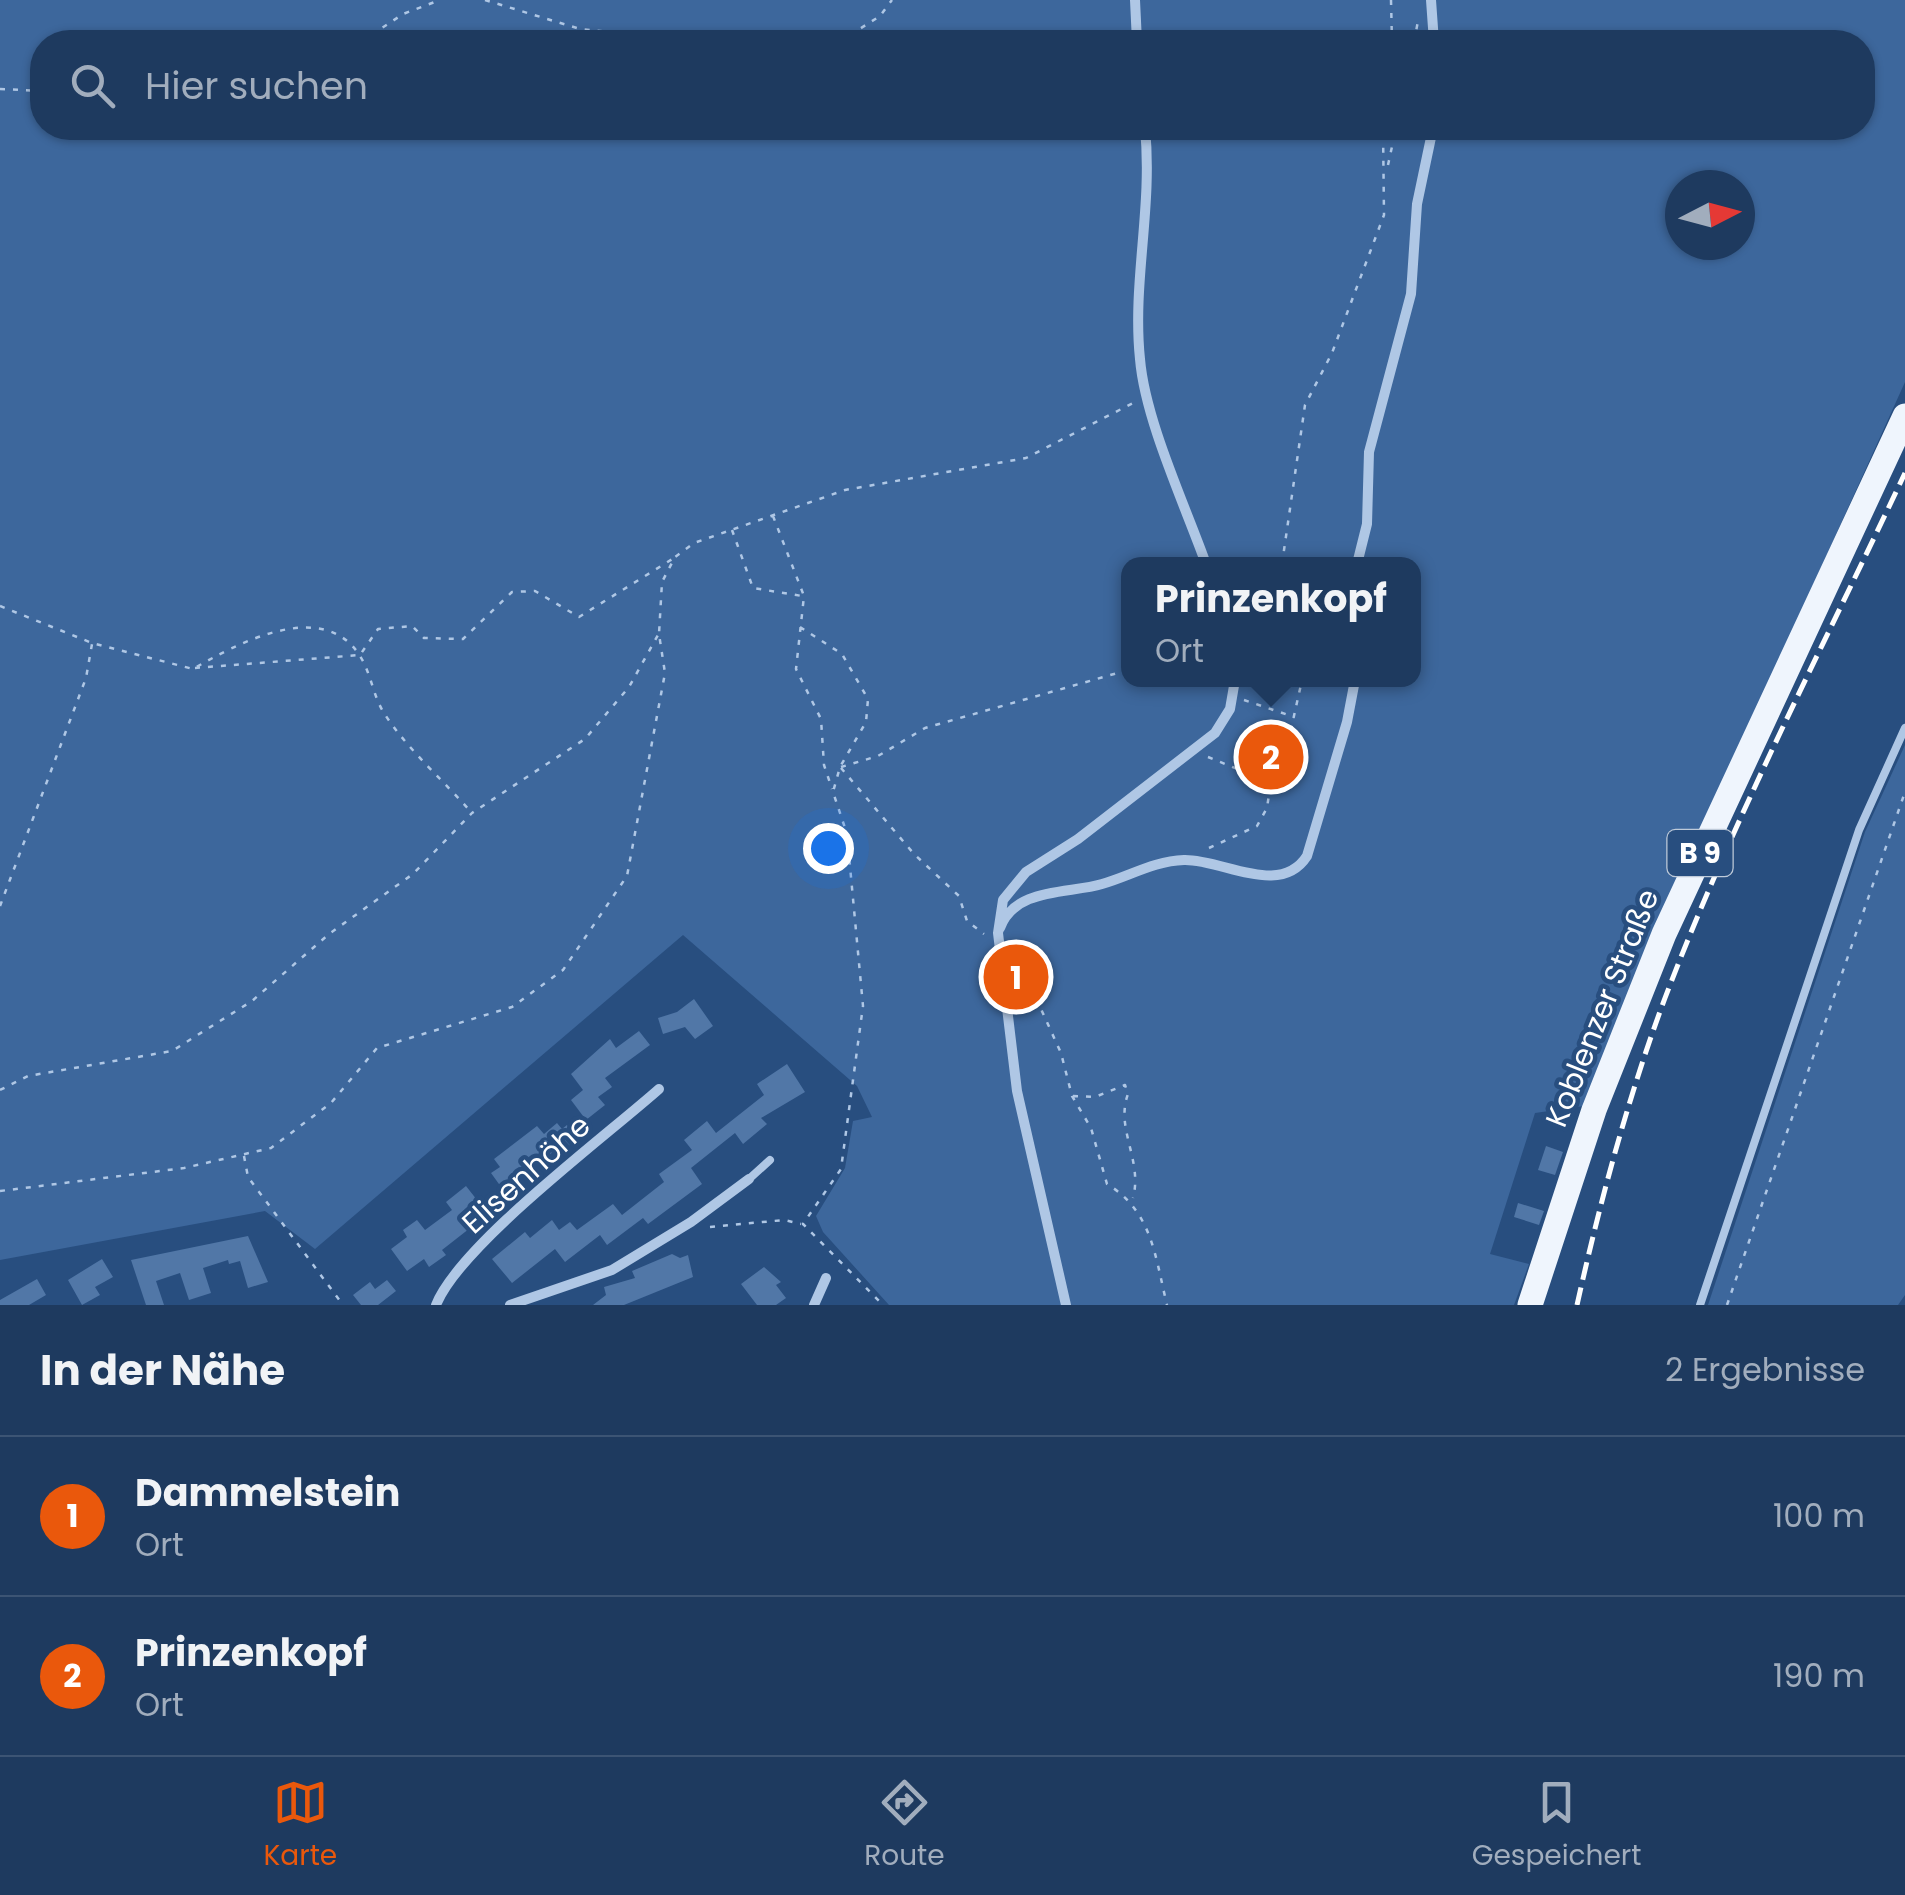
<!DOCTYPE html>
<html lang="de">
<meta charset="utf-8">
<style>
body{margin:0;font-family:Poppins,sans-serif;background:#2b4568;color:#f1f3f6}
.compass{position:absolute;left:1665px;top:170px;width:90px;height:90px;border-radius:50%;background:#1e3a5f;box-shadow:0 2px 8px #0004;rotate:84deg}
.you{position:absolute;left:828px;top:848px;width:35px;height:35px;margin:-25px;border:8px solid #fff;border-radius:50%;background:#1a73e8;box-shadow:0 0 0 15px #1a73e833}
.badge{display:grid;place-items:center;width:65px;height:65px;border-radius:50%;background:#ea580c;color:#fff;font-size:32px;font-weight:700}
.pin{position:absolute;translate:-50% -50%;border:5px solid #fff;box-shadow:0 2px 10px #0006}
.popup{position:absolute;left:1121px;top:557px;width:300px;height:130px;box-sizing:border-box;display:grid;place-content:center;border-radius:20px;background:#1e3a5f;filter:drop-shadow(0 2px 8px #0005);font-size:32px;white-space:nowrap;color:#a1adbd}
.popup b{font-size:38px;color:#f1f3f6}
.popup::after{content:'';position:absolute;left:50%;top:100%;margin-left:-20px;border:20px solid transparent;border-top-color:#1e3a5f}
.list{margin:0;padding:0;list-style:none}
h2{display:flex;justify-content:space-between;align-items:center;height:130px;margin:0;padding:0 40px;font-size:42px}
h2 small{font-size:32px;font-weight:400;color:#a1adbd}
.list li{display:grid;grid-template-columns:65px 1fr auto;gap:30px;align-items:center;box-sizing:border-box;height:160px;padding:0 40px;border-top:2px solid #3c5474}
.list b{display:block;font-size:38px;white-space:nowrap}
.list p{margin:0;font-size:32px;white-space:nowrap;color:#a1adbd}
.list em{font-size:32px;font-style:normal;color:#a1adbd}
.icon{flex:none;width:55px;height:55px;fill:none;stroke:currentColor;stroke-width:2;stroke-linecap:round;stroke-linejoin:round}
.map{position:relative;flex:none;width:1905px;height:1305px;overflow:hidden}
.search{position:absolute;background:#1e3a5f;box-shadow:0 2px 8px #0004;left:30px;right:30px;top:30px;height:110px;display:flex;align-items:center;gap:25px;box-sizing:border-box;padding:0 35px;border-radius:40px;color:#a1adbd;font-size:38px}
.sheet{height:450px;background:#1e3a5f}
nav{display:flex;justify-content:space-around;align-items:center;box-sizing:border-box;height:140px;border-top:2px solid #3c5474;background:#1e3a5f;font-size:28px;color:#a1adbd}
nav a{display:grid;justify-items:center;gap:5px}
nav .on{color:#ea580c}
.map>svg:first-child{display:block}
.green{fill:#3d679c;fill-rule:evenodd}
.building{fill:#5177a7}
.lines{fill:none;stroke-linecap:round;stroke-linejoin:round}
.path{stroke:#afc7e5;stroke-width:2.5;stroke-dasharray:5 8;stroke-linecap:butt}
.service{stroke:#afc7e5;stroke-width:8}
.minor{stroke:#afc7e5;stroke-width:10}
.primary{stroke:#eff5fd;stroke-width:25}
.rail{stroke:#fff;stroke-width:5;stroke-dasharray:18 8;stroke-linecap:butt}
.labels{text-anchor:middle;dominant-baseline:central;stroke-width:9;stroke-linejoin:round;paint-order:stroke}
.shield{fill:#284e7f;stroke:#becad9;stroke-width:2.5}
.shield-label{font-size:28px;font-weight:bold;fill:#fff}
.street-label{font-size:30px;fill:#fff;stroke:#284e7f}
</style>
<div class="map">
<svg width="1905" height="1305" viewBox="0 0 1905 1305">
<rect width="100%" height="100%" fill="#284e7f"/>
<path class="green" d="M0 0H1905V382L1639 970 1584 1106 1535 1113 1490 1254 1529 1264 1514 1305H889L823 1232 816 1216 845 1168 853 1121 872 1117 857 1086 683 935 315 1249 265 1211 0 1260ZM42 42H1862V128H42ZM1680 185H1740V245H1680ZM1128 564H1414V680H1128Z
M1905 745V1295L1898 1305H1708L1865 832Z"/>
<path class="building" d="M694 999 713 1026 695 1039 685 1027 663 1034 658 1018 677 1012Z
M639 1031 650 1045 605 1078 612 1087 598 1097 605 1105 586 1120 571 1100 583 1090 571 1074 610 1039 616 1048Z
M787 1064 805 1092 761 1118 767 1124 743 1144 735 1133 691 1168 702 1184 648 1224 643 1218 607 1245 600 1235 565 1262 555 1249 512 1283 492 1259 525 1232 530 1238 552 1220 559 1230 570 1222 577 1230 613 1204 622 1215 664 1182 659 1174 692 1150 684 1140 707 1121 716 1133 764 1095 757 1084Z
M557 1123 562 1129 567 1125 578 1139 557 1155 554 1151 504 1191 491 1173 500 1167 494 1159 537 1126 544 1134Z
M1546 1146 1563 1152 1555 1175 1538 1170Z
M466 1186 488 1214 442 1250 446 1255 429 1267 424 1259 407 1271 391 1249 407 1237 403 1230 417 1220 425 1230 452 1210 446 1202Z
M1518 1203 1544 1211 1539 1225 1514 1217Z
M248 1236 268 1282 248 1288 240 1261 229 1264 228 1260 203 1268 211 1293 189 1300 180 1273 156 1281 164 1305H146L131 1260Z
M672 1254 680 1258 688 1255 693 1277 624 1305H593L606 1295 604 1287 635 1278 632 1271Z
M102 1259 113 1277 95 1287 100 1295 82 1305 68 1280Z
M764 1267 781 1282 776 1285 786 1298 776 1305H757L741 1284Z
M37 1279 46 1295 29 1305H0V1300Z
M387 1280 396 1291 378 1305H361L353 1295 370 1282 375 1289Z"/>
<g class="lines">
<path class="path" d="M485 0 580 29 652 36 666 42
M1391 0 1392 42
M361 42 403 14 440 0
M839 42 880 16 892 0
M1414 42 1418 21
M0 89 42 91
M1388 165 1396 128
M773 516 804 596 796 669 821 719 824 765 832 789
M732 530 753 588 802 596
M1282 564 1305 405 1332 353 1384 215 1383 128
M0 606 92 643 193 669C236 644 323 597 360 656 371 673 373 696 384 713 407 749 443 780 471 812
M800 627 842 654 868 699 866 722 840 767 833 792 847 834 863 1006 841 1169 803 1224 883 1305
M195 668 360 655 378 629 412 626 424 638 463 639 512 592 535 591 579 617 674 558
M1244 700 1294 717
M1208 757 1257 777 1271 774
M841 767 878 756 925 728 1128 670
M841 768 914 854 959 896 967 921 984 934
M1209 848 1257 826 1267 808 1272 774 1285 756 1302 680
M0 906 86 678 92 644
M1021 995 1041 1009 1061 1053 1072 1096 1091 1128 1107 1184C1152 1211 1155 1256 1167 1305
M0 1090 28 1076 172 1051 252 1001 329 934 413 874 472 813 585 739 629 687 658 635
M1073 1096 1095 1097 1125 1085 1128 1094C1115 1129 1143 1160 1133 1198
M244 1156 248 1177 343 1305
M0 1191 184 1168 271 1148 331 1103 377 1048 512 1007 563 970 627 876 665 673 659 634 662 582 675 557 694 543 845 490 1026 458 1133 403
M710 1227 784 1220 801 1224
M1727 1305 1905 792"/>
<path class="service" d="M749 1179 770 1160
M1700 1305 1859 830 1905 728"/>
<path class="minor" d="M1135 0 1137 42
M1431 0 1434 42
M1145 128C1153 208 1132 282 1140 359 1145 420 1185 505 1206 564
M1357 564 1367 524 1369 452 1411 294 1417 204 1433 128
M1000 928C1015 887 1069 894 1102 884 1130 876 1154 861 1184 860 1223 859 1280 898 1307 856L1347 722 1355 680
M436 1305C460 1245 605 1137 659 1089
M510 1305 612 1270 691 1222 749 1179
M814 1305 826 1278
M1066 1305 1017 1091 998 933 1003 900 1026 872 1078 839 1215 733 1230 709 1235 680"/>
<path class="primary" d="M1530 1305 1594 1110 1664 934 1905 416"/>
<path class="rail" d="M1577 1305C1600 1202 1628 1097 1665 998 1733 819 1823 647 1905 473"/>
</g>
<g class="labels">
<rect class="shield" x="1667.5" y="830" width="65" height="46" rx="8"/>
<g class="shield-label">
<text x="1700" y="853">B 9</text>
</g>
<g class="street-label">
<text transform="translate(1602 1008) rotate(-68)">Koblenzer Straße</text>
<text transform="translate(526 1174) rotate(-42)">Elisenhöhe</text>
</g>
</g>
</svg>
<svg class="compass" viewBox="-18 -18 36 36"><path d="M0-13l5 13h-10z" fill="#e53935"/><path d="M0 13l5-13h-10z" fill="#a1adbd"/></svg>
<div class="you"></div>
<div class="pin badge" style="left:1016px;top:977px">1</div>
<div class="pin badge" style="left:1271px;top:757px">2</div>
<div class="popup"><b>Prinzenkopf</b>Ort</div>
<div class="search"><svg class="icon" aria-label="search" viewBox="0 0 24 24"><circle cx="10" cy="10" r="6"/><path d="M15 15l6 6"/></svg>Hier suchen</div>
</div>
<section class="sheet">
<h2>In der Nähe<small>2 Ergebnisse</small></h2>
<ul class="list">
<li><span class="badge">1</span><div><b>Dammelstein</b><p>Ort</p></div><em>100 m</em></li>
<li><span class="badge">2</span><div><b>Prinzenkopf</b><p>Ort</p></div><em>190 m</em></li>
</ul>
</section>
<nav>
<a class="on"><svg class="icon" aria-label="map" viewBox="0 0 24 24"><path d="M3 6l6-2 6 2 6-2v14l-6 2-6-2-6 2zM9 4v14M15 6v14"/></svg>Karte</a>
<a><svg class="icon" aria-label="directions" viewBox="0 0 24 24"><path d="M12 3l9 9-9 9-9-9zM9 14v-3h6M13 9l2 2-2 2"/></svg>Route</a>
<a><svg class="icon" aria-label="saved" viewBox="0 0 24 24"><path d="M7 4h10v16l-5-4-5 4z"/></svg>Gespeichert</a>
</nav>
